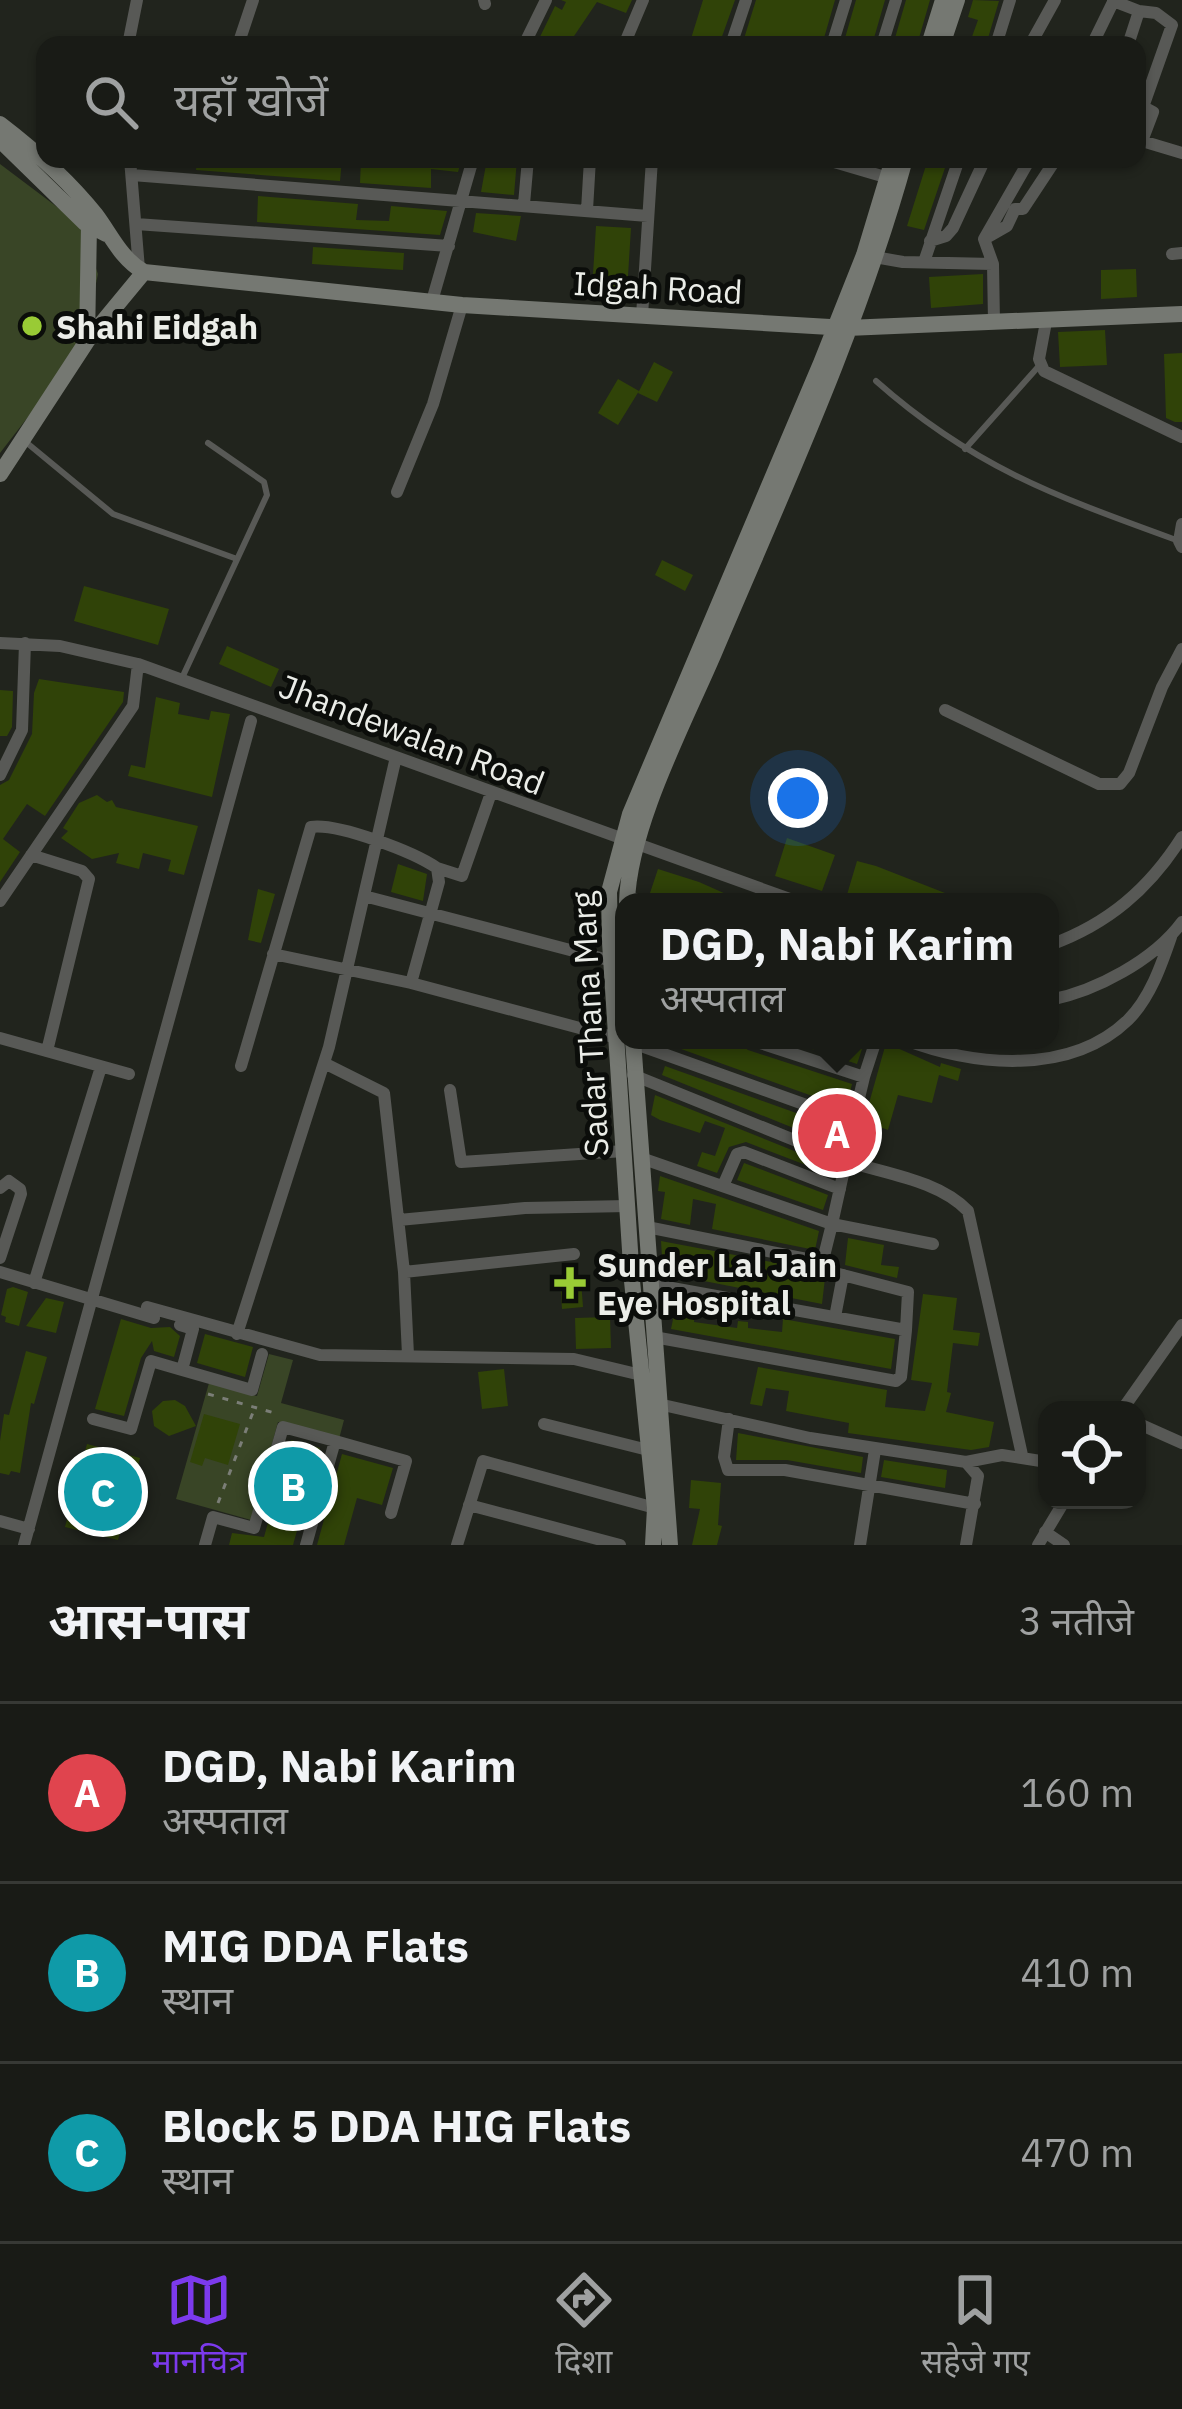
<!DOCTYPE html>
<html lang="hi">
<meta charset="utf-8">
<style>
body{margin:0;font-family:"IBM Plex Sans","Noto Sans Devanagari",sans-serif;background:#262823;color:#f1f3f6}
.controls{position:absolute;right:36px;bottom:36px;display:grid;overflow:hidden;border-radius:24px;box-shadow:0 3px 9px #0004}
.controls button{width:108px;height:108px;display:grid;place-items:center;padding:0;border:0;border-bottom:3px solid #373935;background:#191b16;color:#f1f3f6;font:60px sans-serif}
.you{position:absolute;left:798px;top:798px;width:42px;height:42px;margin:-30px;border:9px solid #fff;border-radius:50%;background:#1a73e8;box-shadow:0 0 0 18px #1a73e833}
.badge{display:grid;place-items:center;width:78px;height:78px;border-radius:50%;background:#7c3aed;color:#fff;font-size:39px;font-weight:700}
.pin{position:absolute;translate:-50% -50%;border:6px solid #fff;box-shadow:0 3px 12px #0006}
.popup{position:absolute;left:615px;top:893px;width:444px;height:156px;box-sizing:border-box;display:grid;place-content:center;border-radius:24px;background:#191b16;filter:drop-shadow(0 3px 9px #0005);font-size:39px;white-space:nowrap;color:#9fa1a1}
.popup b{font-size:45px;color:#f1f3f6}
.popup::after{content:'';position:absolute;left:50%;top:100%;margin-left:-24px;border:24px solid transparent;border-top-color:#191b16}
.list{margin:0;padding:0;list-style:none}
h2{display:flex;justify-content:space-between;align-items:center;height:156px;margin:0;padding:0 48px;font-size:51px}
h2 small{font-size:39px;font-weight:400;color:#9fa1a1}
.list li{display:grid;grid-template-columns:78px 1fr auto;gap:36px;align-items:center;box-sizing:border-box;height:180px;padding:0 48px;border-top:3px solid #373935}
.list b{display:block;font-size:45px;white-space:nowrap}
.list p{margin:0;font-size:39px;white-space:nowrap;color:#9fa1a1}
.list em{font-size:39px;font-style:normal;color:#9fa1a1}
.icon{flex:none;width:66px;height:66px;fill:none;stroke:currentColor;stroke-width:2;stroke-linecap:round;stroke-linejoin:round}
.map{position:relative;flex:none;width:1182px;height:1545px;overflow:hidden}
.search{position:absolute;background:#191b16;box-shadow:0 3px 9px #0004;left:36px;right:36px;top:36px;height:132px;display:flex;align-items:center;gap:30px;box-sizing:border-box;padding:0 42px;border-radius:24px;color:#9fa1a1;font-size:45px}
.sheet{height:696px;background:#191b16}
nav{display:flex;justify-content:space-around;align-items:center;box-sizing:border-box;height:168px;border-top:3px solid #373935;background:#191b16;font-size:33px;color:#9fa1a1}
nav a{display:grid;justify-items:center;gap:6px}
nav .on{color:#7c3aed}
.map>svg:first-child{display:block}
.green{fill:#394526}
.building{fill:#304308}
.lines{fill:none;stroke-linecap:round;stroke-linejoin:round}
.path{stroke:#7b7e77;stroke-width:3;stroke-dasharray:6 9;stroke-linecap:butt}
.lane{stroke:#585956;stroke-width:6}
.street{stroke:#585956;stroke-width:12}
.secondary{stroke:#757872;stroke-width:16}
.poi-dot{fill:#99cb35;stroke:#0b0d0a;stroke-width:4.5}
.labels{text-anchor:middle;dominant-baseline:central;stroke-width:10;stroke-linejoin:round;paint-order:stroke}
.street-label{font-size:33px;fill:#ebede8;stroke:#0b0d0a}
.poi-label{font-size:33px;font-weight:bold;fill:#ebede8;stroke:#0b0d0a;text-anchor:start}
</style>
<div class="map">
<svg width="1182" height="1545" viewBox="0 0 1182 1545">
<rect width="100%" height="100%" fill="#21241d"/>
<path class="green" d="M0 164 81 225 98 274 83 346 0 453Z
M269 1354 293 1360 281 1403 344 1420 339 1439 278 1422 251 1520 176 1499 209 1383 257 1396Z"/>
<path class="building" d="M561 0H632L626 13 597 2 568 45H536L555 6 562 10 566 2Z
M703 0H735L719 45H689Z
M756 0H835L822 45H742Z
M856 0H885L872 45H843Z
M906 0H930L917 45H893Z
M973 0 999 1 986 45H969L978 20 968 17Z
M197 159H342L340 181 196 170Z
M397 159H462L458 172 431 169V188L360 183 361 160Z
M487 159H517L514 195 481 192Z
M928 159H948L924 230 907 226Z
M258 196 358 204 356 220 389 221 391 206 447 211 440 235 257 222Z
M476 213 521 216 516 241 473 232Z
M596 226 631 228 627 292 592 290Z
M313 247 404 253 403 270 312 264Z
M1136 269 1137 297 1101 299V270Z
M983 274V304L931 308 929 277Z
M1105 330 1107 365 1060 367 1058 332Z
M1182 353V422H1175L1166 418 1164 354Z
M654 362 673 372 657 402 638 393Z
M618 379 639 391 618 425 598 413Z
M662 560 693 575 685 591 655 575Z
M84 586 169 609 158 645 74 621Z
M227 646 279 669 271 687 219 664Z
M39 679 124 692 123 702 45 816 27 804 3 839 20 852 0 882V785L9 780 32 734 34 693Z
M0 690 13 691 12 727 7 736H0Z
M156 697 180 703 178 714 209 720 211 711 230 714 212 797 128 776 131 765 145 768Z
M97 795 107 802 112 800 116 807 198 826 184 875 168 871 171 860 143 853 139 869 116 863 119 853 92 859 61 838 68 831 63 828 79 803Z
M787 838 835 855 822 891 775 876Z
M857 861 876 866 968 902H858L846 898Z
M398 864 427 874 423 901 391 892Z
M658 869 699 882 744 902 654 901 650 893Z
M258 889 275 894 261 943 248 940Z
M656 1040H735L748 1050 852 1084 846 1108Z
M785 1040H865L857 1064Z
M886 1043 940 1067 941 1063 961 1069 958 1081 939 1075 932 1103 898 1095 888 1130 864 1121Z
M665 1066 841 1129 838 1146 662 1075Z
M655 1095 834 1167 832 1175 746 1142 729 1147 717 1173 697 1166 702 1152 715 1156 725 1128 705 1121 700 1133 660 1120 651 1115Z
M744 1163 828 1195 823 1210 737 1180Z
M660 1176 819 1231 815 1250 712 1229 716 1204 693 1199 690 1225 661 1219 665 1192 658 1191Z
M848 1238 884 1245 881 1265 899 1267 897 1278 845 1265Z
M661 1241 819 1271 825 1278 822 1304 663 1273Z
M581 1280 583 1307 562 1309 560 1281Z
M13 1287 28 1292 19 1326 5 1322 6 1317 1 1315 7 1289Z
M923 1294 957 1298 953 1330 980 1333 978 1346 953 1343 947 1392 951 1393 946 1412 994 1422 989 1447 971 1450 848 1433 849 1423 786 1411 789 1391 766 1388 762 1406 750 1404 758 1367 887 1390 885 1407 925 1411 932 1383 911 1380Z
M46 1298 64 1302 56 1333 26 1326Z
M677 1300 696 1303 694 1322 737 1328 738 1321 748 1322V1328L782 1332 783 1319 895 1339 891 1369 671 1329Z
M610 1317 611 1348 576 1349 575 1318Z
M121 1319 151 1328 170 1327 180 1336 174 1357 154 1351 152 1341 141 1358 124 1416 95 1409Z
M205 1334 253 1347 245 1377 197 1363Z
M26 1351 47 1357 34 1404 31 1403 20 1473 11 1471 9 1475 0 1473V1441L4 1414 9 1415Z
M504 1369 508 1406 482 1409 478 1372Z
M175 1400 185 1406 196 1426 169 1436 154 1426 152 1411 163 1401Z
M204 1414 240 1424 228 1465 205 1458 202 1466 190 1462Z
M738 1433 863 1457 861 1473 787 1460H736Z
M291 1440 320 1448 293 1545H229L232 1533 264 1537Z
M87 1444 140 1458 118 1540 65 1527Z
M342 1454 393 1468 382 1505 357 1498 344 1545H317Z
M884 1460 947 1470 945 1488 881 1477Z
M691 1480 721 1483 718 1525 722 1526 717 1545H692L700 1509 689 1508Z"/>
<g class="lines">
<path class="path" d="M208 1394 278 1414
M218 1503 255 1407"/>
<path class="lane" d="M876 381C974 468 1058 497 1179 541
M27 443 113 514 237 559
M965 449 1038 367
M182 678 267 495 264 482 208 443"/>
<path class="street" d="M484 0 485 4
M1113 1 1139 11 1128 45
M1139 11 1156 13 1172 25 1143 107
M128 45 137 0
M238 45 253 0
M524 45 546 0
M624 45 643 0
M731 45 746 0
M832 45 846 0
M882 45 896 0
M996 45 1010 0
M1030 45 1055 0
M1092 45 1114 0
M1138 104 1153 112 1142 141 1182 153
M130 159 139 269
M824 159 892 179
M132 175 648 216
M524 204 528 159
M587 210 590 159
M136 224 449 246
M986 238 1007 226 1015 209H1023L1056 159
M930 241 946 236 953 228 985 159
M1172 254 1182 253
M869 256 903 262 993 264
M924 262 959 159
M432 301 473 159
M642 316 652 159
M994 322 993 264 984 239 1030 159
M1046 322 1039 359 1044 371 1182 437
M397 492 433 404 462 305
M1182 524 1179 541 1182 547
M0 643 60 646 138 664 798 902
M945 710 1099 784H1120L1129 773 1162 687 1182 649
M0 775 22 730 25 643
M31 855 82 871 89 879 47 1051
M437 868 462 876 491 793
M364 896 612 961
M626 896 644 902
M0 901 133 706 138 664
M1050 945C1108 924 1149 889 1182 837
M273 954 411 983 617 1038
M1050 1000C1096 991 1154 960 1182 922
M0 1038 129 1074
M751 1040 864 1077 876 1040
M905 1040C974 1066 1070 1076 1128 1020 1150 998 1161 966 1171 937
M633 1043 848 1120 853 1128 846 1161 633 1075
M324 1063 384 1093 404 1272 408 1355
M241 1066 311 827C338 823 414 852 437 868L439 882 411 983
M450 1090 461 1162 624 1151
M853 1123 864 1077
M641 1158 832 1224 823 1260 817 1261 647 1227
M723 1186 737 1154 744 1152 840 1189
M0 1188 9 1181 20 1189 21 1194 0 1258
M399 1220 525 1208 628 1206
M933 1244 832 1224 846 1161C886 1174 938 1180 968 1211L1022 1455
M823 1260 835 1273 908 1292 906 1330
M0 1272 154 1318
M404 1272 574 1254
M34 1283 101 1067
M650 1284 906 1330 901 1377 896 1381 654 1337
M147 1307 320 1355 574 1359 641 1375
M835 1317 843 1275
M180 1325 193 1329 182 1370 252 1390 262 1354
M237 1334 329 1047 396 757
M654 1403 810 1438 966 1462 978 1476 966 1545
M1122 1410 1182 1325
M93 1419 131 1429 151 1361 182 1370
M729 1419 724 1457 728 1470H785L975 1504
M1137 1423 1182 1443
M544 1424 648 1450
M966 1462 1002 1455 1047 1462
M469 1505 620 1545
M0 1521 29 1529
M1045 1532 1064 1545
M24 1545 251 721
M205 1545 213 1517 254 1528 283 1427 335 1441
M306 1545 335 1441 406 1461 391 1513
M457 1545 483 1461 655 1508
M860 1545 875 1450
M1038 1545 1065 1500"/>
<path class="secondary" d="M929 45 943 0
M942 45 957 0
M0 124C34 150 69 181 96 215 111 235 121 259 144 272L462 305 847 328 1182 314
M0 140 85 223 106 234
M87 340 89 225
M0 474 87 341 144 272
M627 902C629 827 684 723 714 653 783 490 858 329 905 159
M633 1040 670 1545
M653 1545 655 1508 632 1281 610 942 609 892 630 814 821 363 864 255 893 159"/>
</g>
<g class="poi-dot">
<circle cx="32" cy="326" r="12"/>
<path d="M564 1265h12v12h12v12h-12v12h-12v-12h-12v-12h12z"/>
</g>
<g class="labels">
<g class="street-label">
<text transform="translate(658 287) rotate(3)">Idgah Road</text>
<text transform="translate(412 734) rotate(21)">Jhandewalan Road</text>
<text transform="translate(589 1024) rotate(-93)">Sadar Thana Marg</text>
</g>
<g class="poi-label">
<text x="56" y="326">Shahi Eidgah</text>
<text x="597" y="1264">Sunder Lal Jain<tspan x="597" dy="38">Eye Hospital</tspan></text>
</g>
</g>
</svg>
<div class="controls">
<button><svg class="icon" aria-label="locate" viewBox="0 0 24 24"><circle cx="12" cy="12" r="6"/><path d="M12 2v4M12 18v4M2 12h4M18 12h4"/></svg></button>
</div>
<div class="you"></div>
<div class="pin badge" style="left:837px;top:1133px;background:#e0444e">A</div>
<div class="popup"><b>DGD, Nabi Karim</b>अस्पताल</div>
<div class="pin badge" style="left:293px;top:1486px;background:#0f9aa8">B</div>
<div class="pin badge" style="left:103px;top:1492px;background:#0f9aa8">C</div>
<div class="search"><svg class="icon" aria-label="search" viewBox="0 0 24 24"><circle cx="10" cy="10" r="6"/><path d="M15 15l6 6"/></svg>यहाँ खोजें</div>
</div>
<section class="sheet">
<h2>आस-पास<small>3 नतीजे</small></h2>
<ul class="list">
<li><span class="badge" style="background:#e0444e">A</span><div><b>DGD, Nabi Karim</b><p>अस्पताल</p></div><em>160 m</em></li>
<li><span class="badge" style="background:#0f9aa8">B</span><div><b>MIG DDA Flats</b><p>स्थान</p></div><em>410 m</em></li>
<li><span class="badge" style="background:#0f9aa8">C</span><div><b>Block 5 DDA HIG Flats</b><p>स्थान</p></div><em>470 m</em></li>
</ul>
</section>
<nav>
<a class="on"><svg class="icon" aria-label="map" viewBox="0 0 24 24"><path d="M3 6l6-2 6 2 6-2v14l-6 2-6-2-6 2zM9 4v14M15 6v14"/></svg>मानचित्र</a>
<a><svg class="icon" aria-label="directions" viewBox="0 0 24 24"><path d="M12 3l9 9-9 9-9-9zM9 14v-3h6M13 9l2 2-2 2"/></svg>दिशा</a>
<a><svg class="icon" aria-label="saved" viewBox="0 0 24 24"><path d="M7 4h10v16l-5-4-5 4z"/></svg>सहेजे गए</a>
</nav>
